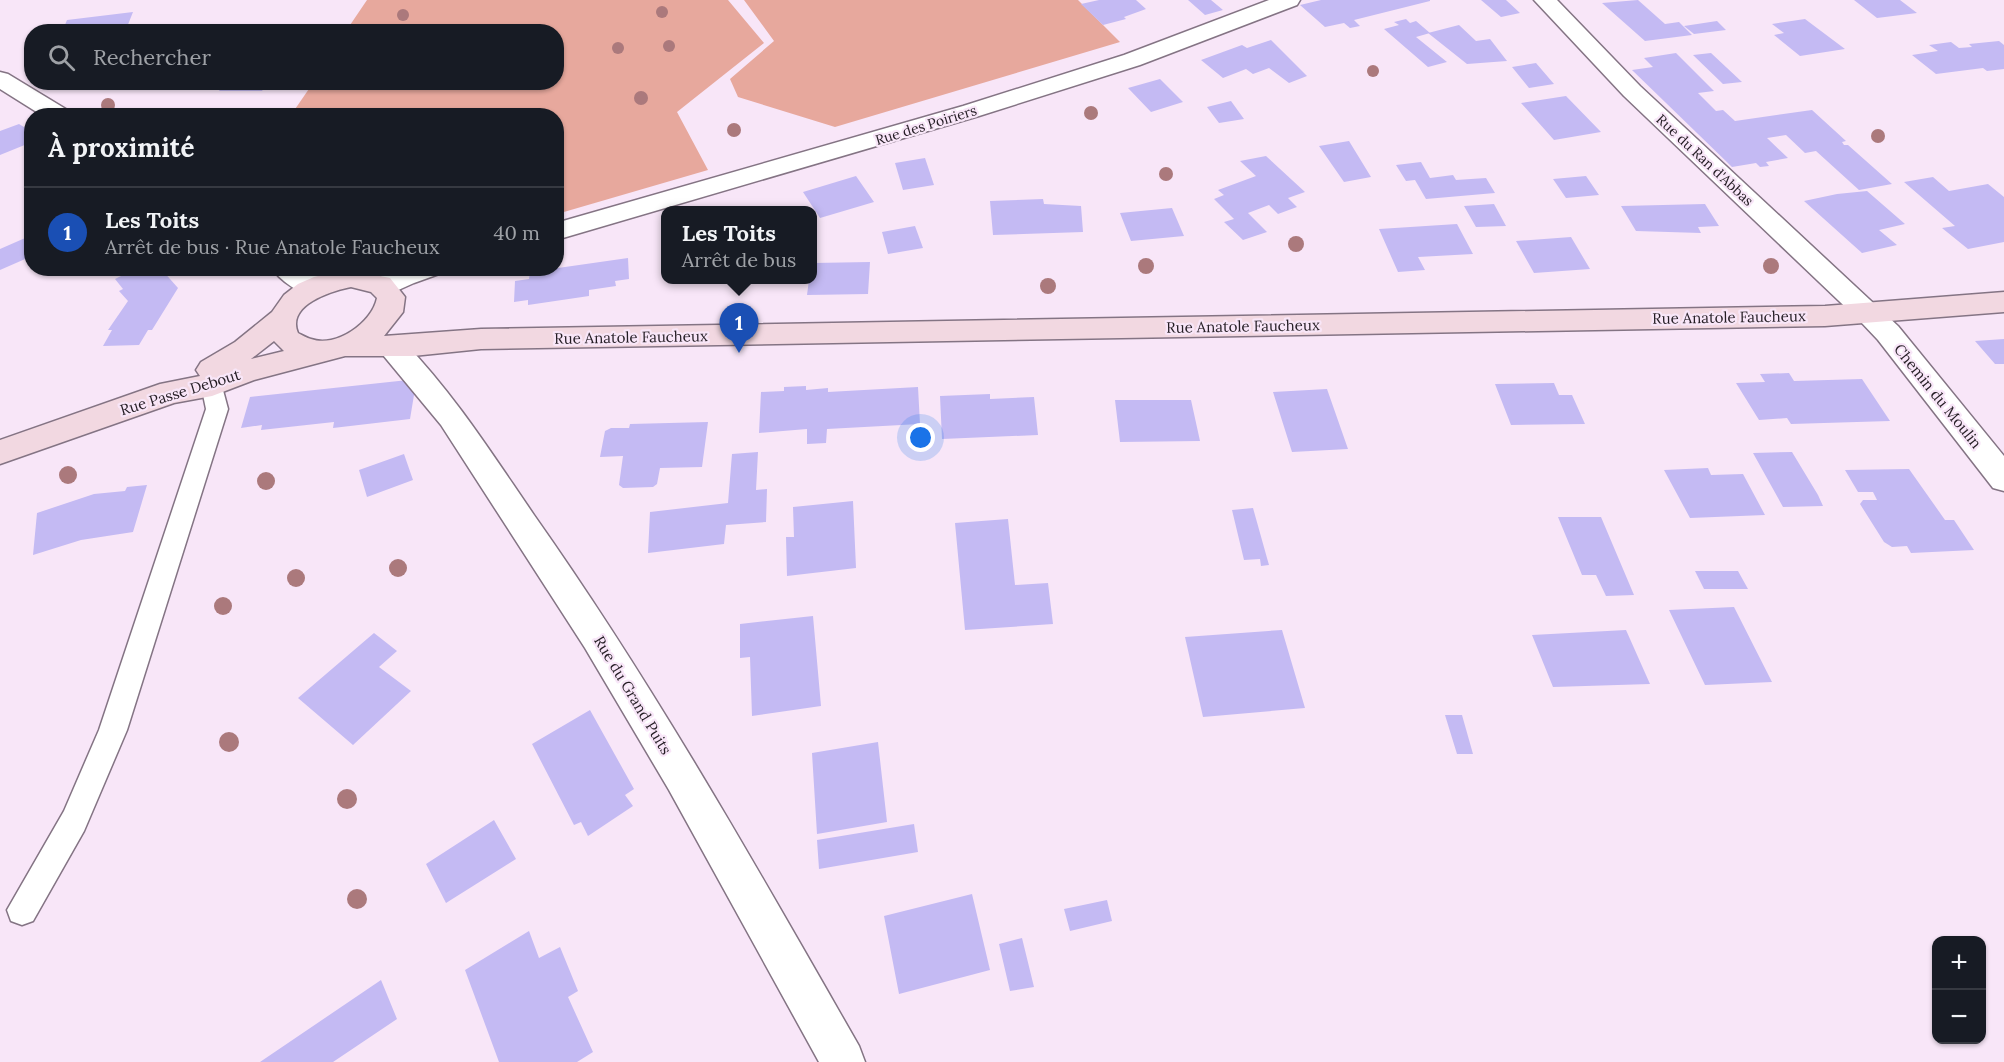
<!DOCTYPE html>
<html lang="fr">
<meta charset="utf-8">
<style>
body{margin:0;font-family:Lora,serif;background:#242831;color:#f1f3f6}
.controls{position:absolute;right:18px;bottom:18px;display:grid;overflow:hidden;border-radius:12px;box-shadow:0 2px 4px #0004}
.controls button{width:54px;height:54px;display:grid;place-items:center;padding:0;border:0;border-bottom:2px solid #363941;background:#171b24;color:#f1f3f6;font:30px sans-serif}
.you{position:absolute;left:921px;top:438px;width:21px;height:21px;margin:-15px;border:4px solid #fff;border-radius:50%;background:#1a73e8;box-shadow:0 0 0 9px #1a73e833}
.badge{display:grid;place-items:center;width:39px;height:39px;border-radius:50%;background:#1a73e8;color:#fff;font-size:20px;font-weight:700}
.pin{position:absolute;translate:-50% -50px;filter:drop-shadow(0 2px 3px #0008)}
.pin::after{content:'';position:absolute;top:32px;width:21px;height:18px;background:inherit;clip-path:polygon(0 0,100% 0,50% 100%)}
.popup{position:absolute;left:661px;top:206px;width:156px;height:78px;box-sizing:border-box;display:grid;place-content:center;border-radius:12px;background:#171b24;filter:drop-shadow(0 2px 4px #0005);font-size:20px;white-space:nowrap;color:#9ea1a6}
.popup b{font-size:22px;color:#f1f3f6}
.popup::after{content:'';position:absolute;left:50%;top:100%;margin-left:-12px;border:12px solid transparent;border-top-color:#171b24}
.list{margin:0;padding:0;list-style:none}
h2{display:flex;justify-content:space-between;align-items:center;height:78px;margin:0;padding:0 24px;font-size:26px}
h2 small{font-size:20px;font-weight:400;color:#9ea1a6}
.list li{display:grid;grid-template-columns:39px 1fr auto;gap:18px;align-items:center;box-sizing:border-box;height:90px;padding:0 24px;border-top:2px solid #363941}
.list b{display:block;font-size:22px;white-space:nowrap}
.list p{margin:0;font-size:20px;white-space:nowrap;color:#9ea1a6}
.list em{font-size:20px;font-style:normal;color:#9ea1a6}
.icon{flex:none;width:33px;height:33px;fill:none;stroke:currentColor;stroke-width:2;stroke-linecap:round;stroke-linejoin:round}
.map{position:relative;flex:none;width:2004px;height:1062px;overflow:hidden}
.search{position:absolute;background:#171b24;box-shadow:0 2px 4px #0004;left:24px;top:24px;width:540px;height:66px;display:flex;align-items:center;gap:15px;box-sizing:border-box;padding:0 21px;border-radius:24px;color:#9ea1a6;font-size:22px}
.panel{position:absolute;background:#171b24;box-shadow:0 2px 4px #0004;left:24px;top:108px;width:540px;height:168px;border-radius:24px}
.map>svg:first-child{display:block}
.green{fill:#e7a89d}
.building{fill:#c4baf3}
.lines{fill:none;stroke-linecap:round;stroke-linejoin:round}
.service-casing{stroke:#847484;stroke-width:3}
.minor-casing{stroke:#847484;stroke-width:3}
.secondary-casing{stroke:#847484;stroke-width:3}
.service{fill:#fff;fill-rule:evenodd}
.minor{fill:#fff;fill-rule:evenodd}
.secondary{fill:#f2d8e1;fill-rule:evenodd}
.tree{fill:#ab797c}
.labels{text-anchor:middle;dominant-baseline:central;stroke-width:4.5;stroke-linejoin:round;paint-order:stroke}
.far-street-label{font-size:14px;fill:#231c23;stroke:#f8e6f8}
.street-label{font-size:15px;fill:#231c23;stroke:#f8e6f8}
</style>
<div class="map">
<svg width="2004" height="1062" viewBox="0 0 2004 1062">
<rect width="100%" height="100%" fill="#f8e6f8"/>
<path class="green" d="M367 0H728L764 43 677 112 708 170 557 214 556 116 291 115 313 83 556 82V32L346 31Z
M744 0H1078L1120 42 835 127 738 97 730 79 774 41Z"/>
<path class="building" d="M1099 0H1136L1146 9 1124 17 1126 19 1103 25 1081 4Z
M1188 0H1211L1223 10 1205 15Z
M1321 0H1430V1L1354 20 1360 26 1350 28 1344 23 1325 27 1300 5Z
M1481 0H1506L1520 13 1501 17Z
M1638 0 1665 24 1679 22 1692 35 1645 41 1602 3Z
M1854 0H1900L1917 13 1877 18Z
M133 12 125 32H62L67 20Z
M1406 19 1410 23 1416 21 1430 33 1416 37 1447 62 1428 67 1384 29 1399 25 1394 22Z
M1805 19 1845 49 1800 56 1774 35 1784 33 1772 24Z
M1717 21 1726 30 1694 34 1684 26Z
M1459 25 1476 41 1490 39 1507 61 1467 64 1428 33Z
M1271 40 1307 76 1289 83 1269 68 1253 74 1246 69 1223 78 1201 60 1242 45 1247 48Z
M1999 41 2004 45V69L1987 71 1983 68 1936 74 1912 55 1938 51 1929 45 1951 42 1959 48 1972 47 1969 44Z
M1676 53 1714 91 1698 93 1716 111 1723 110 1735 121 1812 110 1846 141 1842 142 1844 145H1848L1892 184 1859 190 1816 151 1805 153 1786 135 1767 138 1788 158 1766 162 1769 166 1760 167 1756 163 1732 167 1632 70 1653 67 1644 58Z
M1711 53 1742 82 1723 84 1693 55Z
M1536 63 1554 84 1529 88 1512 67Z
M1160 79 1183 102 1151 112 1128 88Z
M225 82H268L262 91H219Z
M1566 96 1601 132 1554 140 1521 103Z
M1231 101 1244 119 1219 123 1207 107Z
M19 124 32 132V142L0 155V131Z
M1349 141 1371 177 1344 182 1319 146Z
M1266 156 1305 192 1288 198 1297 207 1278 214 1269 205 1248 213 1267 232 1243 240 1224 222 1234 219 1214 199 1224 195 1218 190 1256 176 1240 161Z
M925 158 934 185 903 190 895 163Z
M1421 162 1430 178 1453 175 1456 180 1486 178 1495 193 1426 199 1415 180 1406 181 1396 165Z
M856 176 874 202 820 218 803 192Z
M1586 176 1599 195 1566 198 1553 179Z
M1933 177 1949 191 1988 184 2004 197V242L1968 249 1942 228 1955 226 1904 182Z
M1867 191 1905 224 1879 230 1897 245 1862 253 1804 201 1837 194Z
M1043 199 1044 204 1081 206 1083 232 993 235 990 201Z
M1494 204 1506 226 1476 227 1464 206Z
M1705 204 1719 226 1698 227 1701 233 1636 231 1621 206Z
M1172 208 1184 236 1131 241 1120 213Z
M1457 224 1473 254 1418 257 1425 270 1398 272 1379 229Z
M915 226 923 248 888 254 882 232Z
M32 235V256L0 270V249Z
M1571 237 1590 269 1534 273 1516 241Z
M628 258 629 279 615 281 616 286 589 290V296L528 305V300L514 302 515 281 529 279 530 272Z
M870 262 868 294 807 295 809 280 813 279V263Z
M137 268H156L159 271 162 270 178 288 152 330H148L139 345 103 346 112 330H108L128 301 119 291 123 289 115 279Z
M2004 339V364H1995L1975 341Z
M1789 373 1794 381 1862 379 1890 421 1791 424 1787 418 1759 420 1736 383 1765 382 1760 374Z
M408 380 415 389 410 419 333 428 334 422 261 430 262 425 241 428 250 397Z
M1554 383 1559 395H1572L1585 424 1511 425 1495 384Z
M806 386V390L828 388V392L918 387 920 424 827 429 826 443 807 444V429L759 433 761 392 784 391V387Z
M1327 389 1348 449 1292 452 1273 392Z
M990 394V399L1034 397 1038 435 942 439 940 396Z
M1115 400H1191L1200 441 1120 442Z
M708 422 702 467 660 468 657 484 653 487 623 488 619 485 623 456 600 457 605 431 611 428H629L630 424Z
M758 452 756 490 767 489 766 522 726 525 724 544 648 553 650 512 728 503 732 454Z
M1792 452 1818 495 1823 506 1783 507 1753 453Z
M404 454 413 480 367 497 359 470Z
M1708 468 1711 475 1743 474 1765 515 1690 518 1664 470Z
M1909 469 1945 520H1954L1974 550 1911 553 1907 546 1892 547 1884 542 1860 504 1863 500H1877L1873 492H1858L1845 470Z
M147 485 133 532 81 540 33 555 37 513 94 494 125 491 127 487Z
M853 501 856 568 787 576 786 537H794L793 507Z
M1253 508 1267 558 1269 565 1261 566 1260 559 1244 560 1232 510Z
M1558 517H1601L1634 595 1606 596 1596 575H1582Z
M1008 519 1015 585 1048 583 1053 624 965 630 955 523Z
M1695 571H1738L1748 589H1704Z
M1734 607 1772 682 1705 685 1669 610Z
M813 616 821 706 752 716 750 657 740 658V624Z
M1282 630 1305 708 1203 717 1185 637Z
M1626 630 1650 684 1553 687 1532 635Z
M374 633 397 651 379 667 411 691 353 745 298 698Z
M590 710 634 789 625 795 633 806 588 836 581 822 574 825 532 744Z
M1445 715H1462L1473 754H1457Z
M878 742 887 822 817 834 812 753Z
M494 820 516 859 446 903 426 864Z
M914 824 918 852 819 869 817 840Z
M972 894 990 970 899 994 884 916Z
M1107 900 1112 921 1070 931 1064 909Z
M529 931 539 958 560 947 578 991 568 997 593 1052 577 1062H499L465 970Z
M1022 938 1034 987 1010 991 999 944Z
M381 980 397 1019 333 1062H260Z"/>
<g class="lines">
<defs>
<path id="service" d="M212 377 220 379 228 409 127 730 84 831 33 921 22 925 11 921 7 910 64 811 99 730 206 409 201 385 204 379Z"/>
<path id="minor" d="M1269 0H1300L1297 5 1140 65 979 116 556 240V223L963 106 1124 55Z
M1534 0H1557L1640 86 1898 326 2004 456V491L1993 488 1878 340 1860 321 1624 96Z
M0 72 8 74 69 111 73 116H43L0 89Z
M272 268C293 268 316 266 329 287L325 294C324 294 315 296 315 296 302 296 278 279 272 268Z
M442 268 439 274 414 283 385 296 375 294 371 287C386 263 418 268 442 268Z
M393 338 403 341C455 395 492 454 534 515 654 685 756 866 859 1046L865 1062H819L669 790 585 648 441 425 383 355 378 348 383 341Z"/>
<path id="secondary" d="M346 269 390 278 405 297 403 312 384 336 481 329 1825 306 2004 292V312L1825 326 481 349 413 356H345L326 361 254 380 212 396 174 403 0 464V440L160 384 200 376 196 370 201 362 235 342 272 312 284 295 298 284 314 277ZM351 287 371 292 377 298C372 323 336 348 311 339 307 338 302 335 298 333 286 305 331 291 351 287ZM274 341 284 351 251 359Z"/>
</defs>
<use href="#service" class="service-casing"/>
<use href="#minor" class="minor-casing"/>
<use href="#secondary" class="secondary-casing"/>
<use href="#service" class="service"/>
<use href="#minor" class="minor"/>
<use href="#secondary" class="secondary"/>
</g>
<g class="tree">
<circle cx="662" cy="12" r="6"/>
<circle cx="403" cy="15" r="6"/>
<circle cx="669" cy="46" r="6"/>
<circle cx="618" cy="48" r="6"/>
<circle cx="1373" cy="71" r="6"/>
<circle cx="641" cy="98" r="7"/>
<circle cx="108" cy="105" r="7"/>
<circle cx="1091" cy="113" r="7"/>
<circle cx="734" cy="130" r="7"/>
<circle cx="1878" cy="136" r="7"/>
<circle cx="1166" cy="174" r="7"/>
<circle cx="1296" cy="244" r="8"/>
<circle cx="1146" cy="266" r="8"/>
<circle cx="1771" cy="266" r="8"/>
<circle cx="1048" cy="286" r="8"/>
<circle cx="68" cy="475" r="9"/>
<circle cx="266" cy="481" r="9"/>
<circle cx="398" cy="568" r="9"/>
<circle cx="296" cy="578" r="9"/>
<circle cx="223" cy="606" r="9"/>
<circle cx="229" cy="742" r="10"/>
<circle cx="347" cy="799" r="10"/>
<circle cx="357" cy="899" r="10"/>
</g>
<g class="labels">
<g class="far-street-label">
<text transform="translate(926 125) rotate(-17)">Rue des Poiriers</text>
<text transform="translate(1705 160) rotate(43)">Rue du Ran d'Abbas</text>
</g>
<g class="street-label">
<text transform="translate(1729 317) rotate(-1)">Rue Anatole Faucheux</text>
<text transform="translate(1243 326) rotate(-1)">Rue Anatole Faucheux</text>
<text transform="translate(631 337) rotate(-1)">Rue Anatole Faucheux</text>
<text transform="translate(180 392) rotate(-17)">Rue Passe Debout</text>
<text transform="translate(1938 396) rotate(51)">Chemin du Moulin</text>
<text transform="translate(633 695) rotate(59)">Rue du Grand Puits</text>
</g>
</g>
</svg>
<div class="controls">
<button>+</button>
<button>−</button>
</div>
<div class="you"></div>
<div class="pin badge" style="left:739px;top:353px;background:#1a4fb4">1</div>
<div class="popup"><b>Les Toits</b>Arrêt de bus</div>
<div class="search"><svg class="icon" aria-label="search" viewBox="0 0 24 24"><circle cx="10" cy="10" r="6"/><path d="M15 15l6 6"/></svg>Rechercher</div>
<section class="panel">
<h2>À proximité<small></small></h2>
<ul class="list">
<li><span class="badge" style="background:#1a4fb4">1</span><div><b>Les Toits</b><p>Arrêt de bus · Rue Anatole Faucheux</p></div><em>40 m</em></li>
</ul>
</section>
</div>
